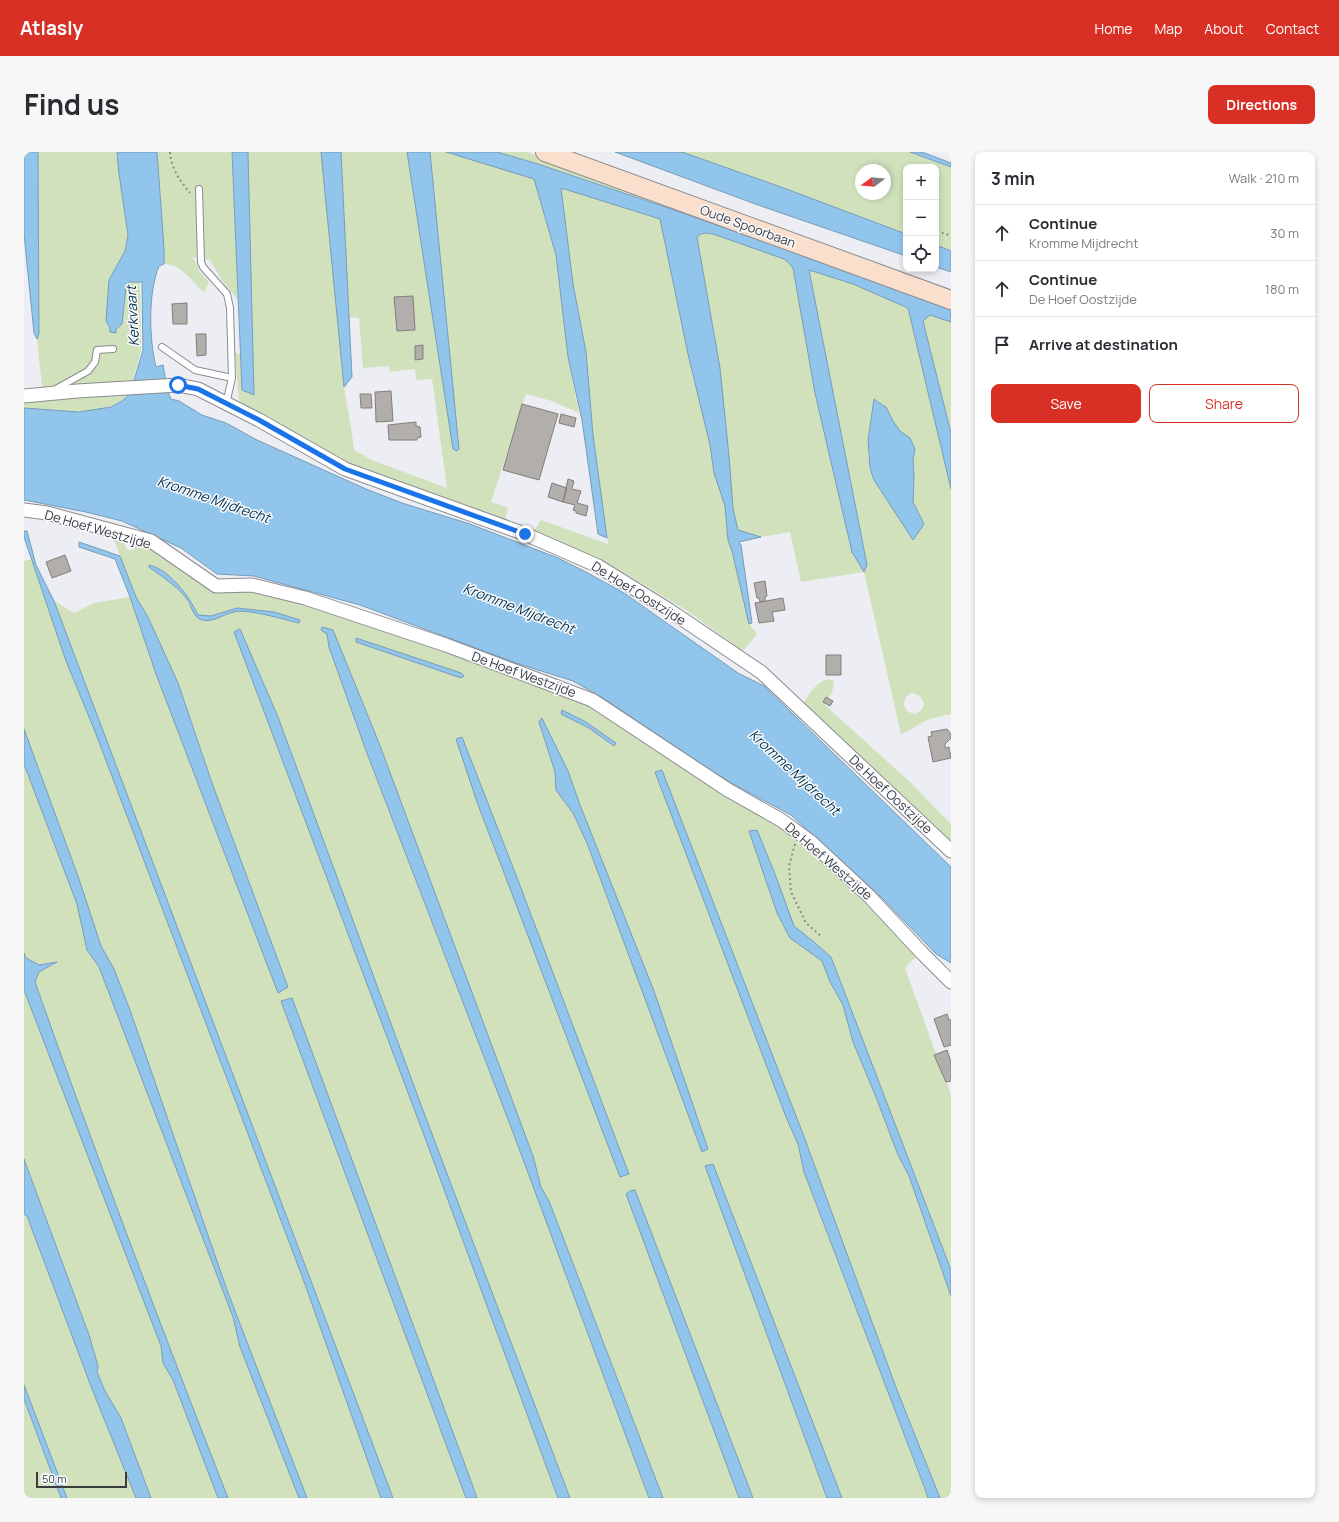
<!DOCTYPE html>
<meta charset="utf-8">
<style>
body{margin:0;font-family:Manrope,sans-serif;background:#f7f7f7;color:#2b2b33}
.controls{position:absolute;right:12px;top:12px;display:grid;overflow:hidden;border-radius:8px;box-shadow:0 2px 6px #0003}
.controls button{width:36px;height:36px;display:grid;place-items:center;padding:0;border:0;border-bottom:1px solid #e1e1e2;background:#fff;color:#2b2b33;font:20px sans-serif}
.compass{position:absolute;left:831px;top:12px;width:36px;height:36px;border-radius:50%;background:#fff;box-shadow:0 2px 6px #0003;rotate:254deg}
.scale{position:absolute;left:12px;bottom:10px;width:91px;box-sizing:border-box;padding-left:4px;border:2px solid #3b3c3d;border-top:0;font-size:11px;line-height:14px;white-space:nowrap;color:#3b3c3d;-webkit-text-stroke:3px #f9fbff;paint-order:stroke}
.stop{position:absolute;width:12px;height:12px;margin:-9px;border:3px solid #1a73e8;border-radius:50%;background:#fff}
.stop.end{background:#1a73e8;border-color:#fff;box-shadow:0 1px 4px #0008}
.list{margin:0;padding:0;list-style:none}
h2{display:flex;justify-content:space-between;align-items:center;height:52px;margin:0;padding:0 16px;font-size:17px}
h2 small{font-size:13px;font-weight:400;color:#7c7c81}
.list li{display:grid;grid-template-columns:26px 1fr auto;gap:12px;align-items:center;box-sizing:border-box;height:56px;padding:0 16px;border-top:1px solid #e1e1e2}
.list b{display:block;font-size:15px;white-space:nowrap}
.list p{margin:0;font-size:13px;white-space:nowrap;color:#7c7c81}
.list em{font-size:13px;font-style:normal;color:#7c7c81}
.actions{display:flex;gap:8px;padding:12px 16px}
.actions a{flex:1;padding:9px 0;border:1px solid #d93025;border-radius:8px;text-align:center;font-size:14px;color:#d93025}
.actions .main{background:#d93025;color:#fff}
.icon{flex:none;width:22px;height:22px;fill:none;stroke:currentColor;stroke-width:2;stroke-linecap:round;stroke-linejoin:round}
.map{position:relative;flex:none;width:927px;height:1346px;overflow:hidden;border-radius:8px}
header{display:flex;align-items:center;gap:24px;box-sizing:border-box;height:56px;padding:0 20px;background:#d93025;color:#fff}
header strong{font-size:19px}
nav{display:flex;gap:22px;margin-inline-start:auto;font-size:14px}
.intro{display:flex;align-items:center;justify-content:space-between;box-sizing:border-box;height:96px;padding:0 24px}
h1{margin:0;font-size:28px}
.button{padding:10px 18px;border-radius:8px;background:#d93025;color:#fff;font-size:14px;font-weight:700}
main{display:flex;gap:24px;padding:0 24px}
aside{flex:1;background:#fff;border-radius:8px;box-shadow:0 2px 6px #0003}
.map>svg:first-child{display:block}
.green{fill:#d1e1bc;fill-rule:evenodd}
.water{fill:#91c5ec;stroke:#779cb8}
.building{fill:#b2aeab;stroke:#827e7b}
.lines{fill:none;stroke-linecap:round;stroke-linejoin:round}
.lane-casing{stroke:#8a8c91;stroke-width:8}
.street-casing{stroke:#8a8c91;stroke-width:15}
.secondary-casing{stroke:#8a8c91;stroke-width:20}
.path{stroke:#8c8d90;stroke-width:2;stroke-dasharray:2 3;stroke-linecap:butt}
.lane{stroke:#fff;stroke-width:6}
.street{stroke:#fff;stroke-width:13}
.secondary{stroke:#fadfcc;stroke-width:18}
.route{stroke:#1a73e8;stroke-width:5}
.labels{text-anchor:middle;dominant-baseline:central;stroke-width:3;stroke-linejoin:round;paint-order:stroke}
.street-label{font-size:13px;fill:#3b3c3d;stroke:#f9fbff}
.water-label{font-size:14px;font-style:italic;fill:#032f48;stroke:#f9fbff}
</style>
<header>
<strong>Atlasly</strong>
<nav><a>Home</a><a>Map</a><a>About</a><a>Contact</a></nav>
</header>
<div class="intro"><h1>Find us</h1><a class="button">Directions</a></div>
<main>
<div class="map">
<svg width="927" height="1346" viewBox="0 0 927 1346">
<rect width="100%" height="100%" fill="#eceef3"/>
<path class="green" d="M14 0H93L95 22 104 83 101 99 85 128 92 177 98 172 102 135 105 130H116L117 198 109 229 18 235 13 187 15 182Z
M133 0H208L214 148 199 130 186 108 168 105 172 110 175 119 185 130 180 141C169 130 157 112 140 112V95Z
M224 0H297L320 235 328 282 330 298 348 308 423 336 408 227 392 228 391 217 366 220 365 214 339 216 335 166 325 165 317 0H383L429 297 433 299 435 297 406 0H422L510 26 532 103 544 205 555 261 528 249 502 242 467 350 484 356 481 368 309 307 249 274V267L242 263 234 265 219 256 215 249 211 201 216 202 218 238 230 243Z
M473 0H503L639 50 644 56 514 12Z
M658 0H886L927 15V99L912 93V15H882V82L757 35ZM837 18H861V42H837Z
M537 35 636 67 664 202 686 293 690 321 701 354 704 388 708 399 725 472 733 482 719 499 662 458 582 410 510 379 517 368 584 392 569 283 562 200 549 132Z
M676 81 689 82 760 107 764 110 769 116 841 419 843 413 785 117 829 132 884 155 927 337V562C918 564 908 566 899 570 892 574 885 579 877 582L840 420 777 430 766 380 737 385 714 378 709 356 705 304 696 216 672 85ZM851 247 862 255 869 269 876 279 886 286 890 294 889 350 900 372C887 362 867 349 857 337 836 312 846 276 851 247ZM889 541 896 544 900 551 898 558 891 562 884 560 880 554C880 547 882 543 889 541Z
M906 163 927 170V281L899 169Z
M78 242H106C78 268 34 258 0 256V249Z
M87 381 98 385 103 398H110L113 390 122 392 189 438 215 437 301 455 539 538 758 668 896 802 885 811 881 816 927 943V1118L807 805 790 790 770 774 751 722 733 678 725 679 753 761 766 786 798 809 806 830 819 853 829 890 852 945 874 1003 885 1024 927 1144V1346H916L873 1238 779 982 638 618 632 620 762 965 774 992 780 1020 904 1346H818L688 1012 681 1014 803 1346H729L611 1038 606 1039 602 1042 715 1346H639L525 1049 517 1035 509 1004 309 478 298 475 297 478 303 482 305 495 341 596 487 975 625 1346H546L397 953 254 565 216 477 210 480 397 975 534 1346H453L268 847 257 849 442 1346H369L30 449 50 461 70 451 106 445 132 522 254 841 264 835 188 631 154 531 124 465 112 445ZM125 413C146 418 166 444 174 463L187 464 213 456 276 468 275 471 221 459H211L187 468 171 463C158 437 148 431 125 415ZM332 486 437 521 412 518 332 490ZM519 566 544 619 556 653 563 691 549 661 532 638 531 620 515 571ZM438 585 492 723 605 1022Z
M8 407 42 509 70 577 278 1124 357 1346H283L203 1138 106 858 90 817 77 794 55 727 0 577V409Z
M804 527 810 529 808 541 801 550V553L885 629 927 672V690L779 552C786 541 791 531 804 527Z
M0 612 53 752 63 798 75 815 209 1165 216 1195 275 1346H204C137 1175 72 1003 11 830L15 820 31 811 15 813 2 806 0 801Z
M0 838 137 1194 139 1211 149 1228 194 1346H127L97 1266 81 1239 73 1220 74 1214 65 1183 0 1007Z
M0 1062 3 1064 68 1237 112 1346H43L0 1233Z
M0 1247 37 1346H0Z"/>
<path class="water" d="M0 0H14L15 182 13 187 10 181 0 82Z
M93 0H133L140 96V112L135 114C124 141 125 187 132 215L139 213 144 240 147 247 155 249 178 263 202 271 233 288 342 337 378 351 446 372 534 406 562 420 600 441 714 521 740 534 927 715V811L912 802 857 745 767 663 711 633 682 615 579 546 549 529 492 511 336 453 230 424 193 422 157 396 98 369 62 360 0 348V256L55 260 87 255 98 249 106 242 119 198 118 130H105L102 135 98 172 92 177V181L86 180V176L82 169 85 128 101 99 104 83 95 22Z
M208 0H224L230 243 218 238Z
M297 0H317L328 225 320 235Z
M383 0H406L435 297 433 299 429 297Z
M422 0H473L514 12 644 56 927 155V170L906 163 899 169 927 281V337L884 156 829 132 785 118 843 413 840 420 828 400 791 241 769 116 764 110 760 107 689 82C682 81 678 80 673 85L696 216 705 304 709 356 714 378 737 385 715 390 717 393 728 471 725 472 708 399 704 388 701 354 690 321 686 293 664 202 636 67 537 36 549 132 562 200 569 283 583 386 574 382 558 268 544 205 532 103 510 27Z
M591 0H658L757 35 882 82V104L734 53Z
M886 0H898L927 11V15Z
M912 93 927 99V120L912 115Z
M850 247 860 254 862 255 869 269 876 279 886 286 891 297 889 308 890 327 889 350 900 372 889 388 850 328 846 316 844 288Z
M0 379H3L12 413 30 449 369 1346H357L278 1124 70 577 42 509 0 385Z
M55 390 96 404 112 445 124 465 154 531 188 631 264 835 254 841 132 522 106 445 91 407 55 395Z
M125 413C146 418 165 444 174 463L187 464 213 456 250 460 276 468 275 471C261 468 222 456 210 460 200 462 188 471 178 468 168 465 168 453 162 446 152 433 138 425 125 415Z
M298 475 309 478 355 591 509 1004 517 1035 525 1049 639 1346H625L487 975 341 596 305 495 303 482 297 478Z
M216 477 254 565 397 953 546 1346H534L397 975 210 480Z
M332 486 437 521 440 524 437 526 332 490Z
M538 558 562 570 592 591 590 594 565 576 537 562Z
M518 566 544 619 556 653 630 839 684 997 678 1000 563 691 549 661 532 638 531 620 515 570Z
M0 577 55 727 77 794 90 817 106 858 203 1138 283 1346H275L216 1195 209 1165 75 815 63 798 53 752 0 612Z
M438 585 492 723 605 1022 596 1025 453 650 432 587Z
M638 618 779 982 873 1238 916 1346H904L901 1337 780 1020 774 992 762 965 631 620Z
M733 678 751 722 770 774 790 790 807 805 927 1118V1144L885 1024 874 1003 852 945 829 890 819 853 806 830 798 809 766 786 753 761 725 679Z
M0 801 2 806 15 813 33 810 15 820 11 830C72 1003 137 1175 204 1346H194L149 1228 139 1211 137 1194 0 838Z
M268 846 444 1321 453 1346H442L257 849Z
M0 1007 65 1183 74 1214 73 1220 81 1239 97 1266 127 1346H112L68 1237 3 1064 0 1062Z
M689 1012 818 1346H803L681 1014Z
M611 1038 729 1346H715L602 1042 606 1039Z
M0 1233 43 1346H37L0 1247Z"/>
<path class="building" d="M389 144 391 178 373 179 370 145Z
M163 151V172H149L148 152Z
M172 182H182V203L173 204Z
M399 193V207L391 208V194Z
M367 239 369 269 352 270 351 240Z
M336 242H347L348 256H337Z
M498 252 534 262 515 328 479 318Z
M537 262 552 266 550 275 535 271Z
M392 270V274L396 275 397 285 393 286V288H365L364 273Z
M544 327 550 329 548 337 557 339 553 351 564 354 562 364 552 361V359L549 358 551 353 539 350Z
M528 331 543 336 539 350 524 345Z
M41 403 47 419 28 426 22 410Z
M741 429 743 444 741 445V449L736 450 735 446H733L730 431Z
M759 446 761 458 748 460 750 469 735 471 731 451Z
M802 503H817V523H802Z
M802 545 809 549 806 554 799 550Z
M923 577 927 582V586L921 592V596L925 595 927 606 909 610 904 585 908 584 907 580Z
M923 862 925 868H927V893L920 895 910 867Z
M923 898 927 910V929L922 930 910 903Z"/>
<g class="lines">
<defs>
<path id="lane" d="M175 37 177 110 179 115 203 142 206 156 208 226 202 252
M138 195 171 218 208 226
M30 238 64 219 71 210 73 198 89 197"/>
<path id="street" d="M0 244 53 239 154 233 174 237 235 268 321 317 501 382 574 414 645 458 737 520 927 699
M0 358 23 361 127 389 192 434 228 433 281 446 422 493 568 548 704 638 757 668 787 690 845 744 898 801 927 830"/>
<path id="secondary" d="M521 0 927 148"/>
</defs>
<use href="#lane" class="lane-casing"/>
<use href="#street" class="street-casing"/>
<use href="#secondary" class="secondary-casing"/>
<path class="path" d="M146 0C147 16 156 29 166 41
M913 79 927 84
M771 692 765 714 767 740 782 771 797 784"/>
<use href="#lane" class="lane"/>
<use href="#street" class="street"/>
<use href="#secondary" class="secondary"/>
</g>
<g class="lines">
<path class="route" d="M154 233 174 237 235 268 321 317 501 382"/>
</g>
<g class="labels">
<g class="street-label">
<text transform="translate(724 74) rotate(20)">Oude Spoorbaan</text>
<text transform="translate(74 377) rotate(16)">De Hoef Westzijde</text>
<text transform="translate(615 441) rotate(32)">De Hoef Oostzijde</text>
<text transform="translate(500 522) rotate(20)">De Hoef Westzijde</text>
<text transform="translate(867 642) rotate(43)">De Hoef Oostzijde</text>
<text transform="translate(805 709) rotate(41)">De Hoef Westzijde</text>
</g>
<g class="water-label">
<text transform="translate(108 164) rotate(-93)">Kerkvaart</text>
<text transform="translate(190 347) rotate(19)">Kromme Mijdrecht</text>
<text transform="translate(495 456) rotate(21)">Kromme Mijdrecht</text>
<text transform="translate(771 620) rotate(43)">Kromme Mijdrecht</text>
</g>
</g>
</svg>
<div class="controls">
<button>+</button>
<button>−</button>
<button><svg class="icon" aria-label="locate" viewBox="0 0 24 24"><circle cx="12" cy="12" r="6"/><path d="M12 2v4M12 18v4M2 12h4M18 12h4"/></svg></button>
</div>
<svg class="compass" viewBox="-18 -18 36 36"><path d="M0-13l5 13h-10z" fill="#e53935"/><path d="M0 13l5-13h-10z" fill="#7c7c81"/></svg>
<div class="scale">50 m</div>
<div class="stop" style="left:154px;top:233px"></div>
<div class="stop end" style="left:501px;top:382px"></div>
</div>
<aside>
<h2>3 min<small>Walk · 210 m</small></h2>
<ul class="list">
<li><svg class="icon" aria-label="ahead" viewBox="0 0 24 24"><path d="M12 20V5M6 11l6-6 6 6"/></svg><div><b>Continue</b><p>Kromme Mijdrecht</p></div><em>30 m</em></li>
<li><svg class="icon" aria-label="ahead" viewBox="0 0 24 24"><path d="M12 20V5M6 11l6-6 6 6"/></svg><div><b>Continue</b><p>De Hoef Oostzijde</p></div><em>180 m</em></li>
<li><svg class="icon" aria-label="arrive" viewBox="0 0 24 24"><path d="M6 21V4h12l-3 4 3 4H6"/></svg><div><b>Arrive at destination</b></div></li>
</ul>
<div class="actions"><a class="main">Save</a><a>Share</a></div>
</aside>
</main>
